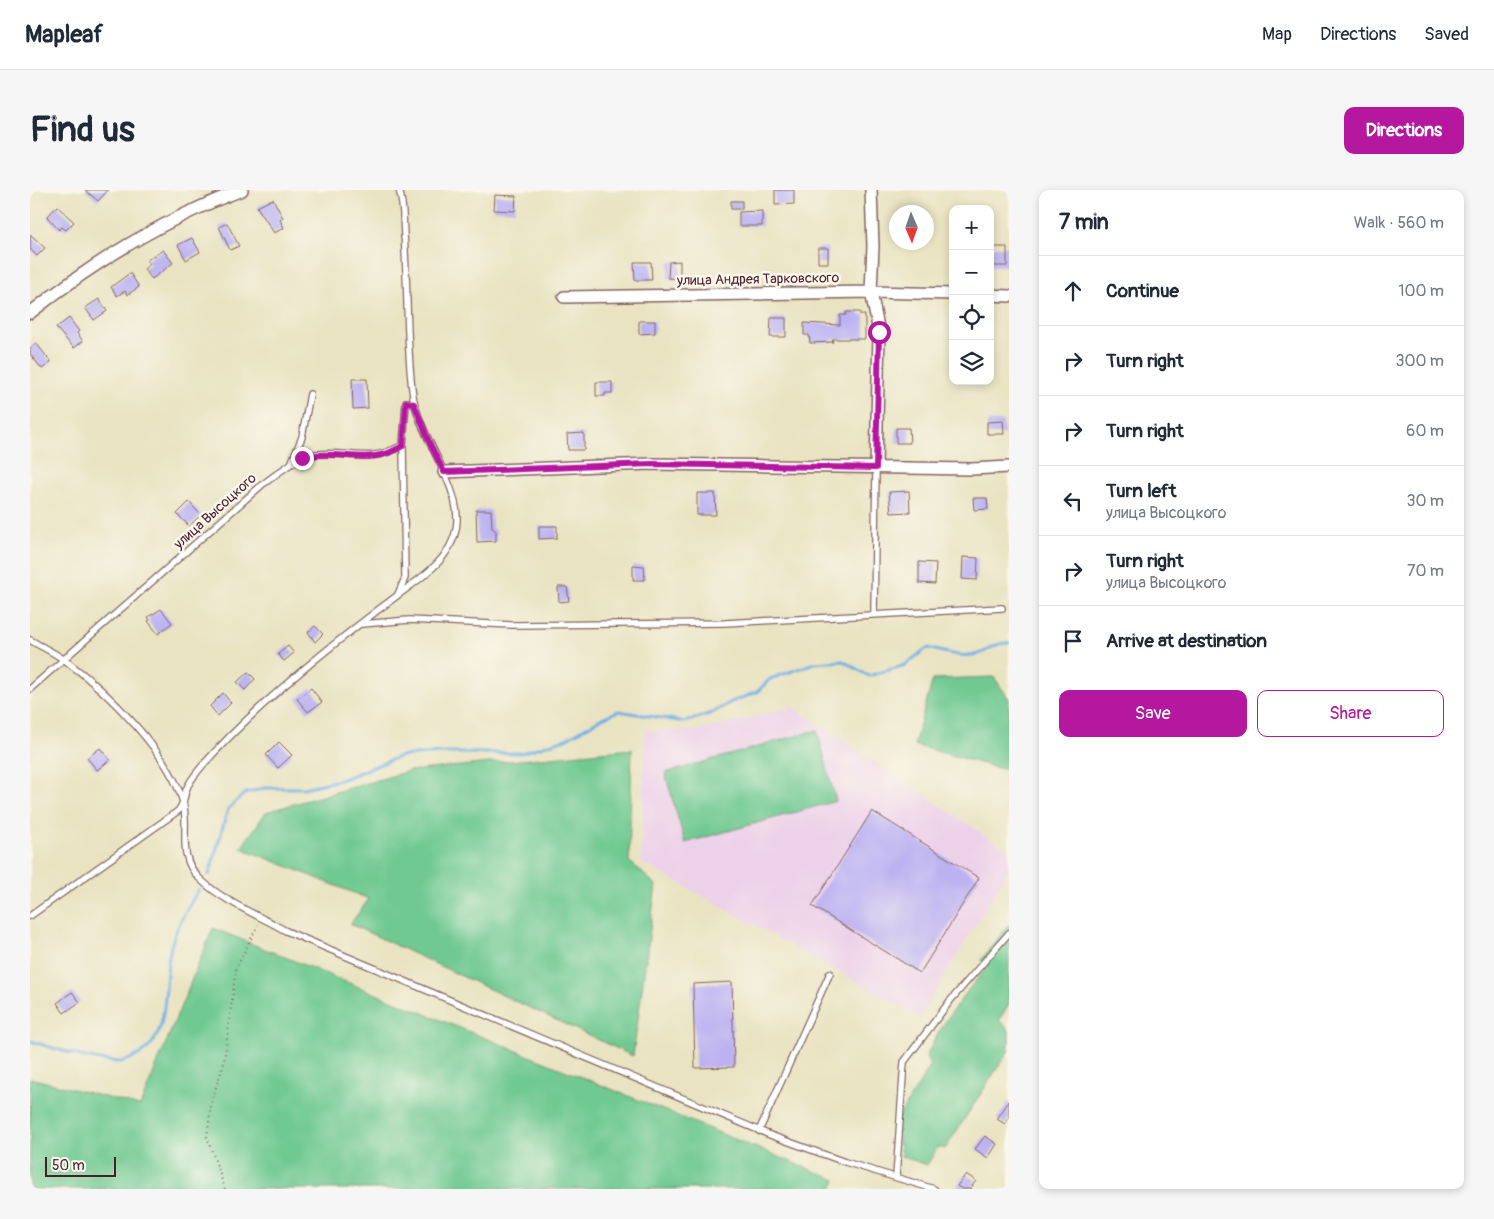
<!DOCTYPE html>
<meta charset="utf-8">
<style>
body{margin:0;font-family:Pangolin,sans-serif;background:#f6f6f7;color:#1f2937}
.controls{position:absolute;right:15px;top:15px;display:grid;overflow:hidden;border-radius:10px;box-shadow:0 2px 8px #0003}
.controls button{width:45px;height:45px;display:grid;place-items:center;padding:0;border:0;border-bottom:1px solid #e0e1e3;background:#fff;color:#1f2937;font:25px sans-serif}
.compass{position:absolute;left:859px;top:15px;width:45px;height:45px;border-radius:50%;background:#fff;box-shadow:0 2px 8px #0003;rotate:178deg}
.scale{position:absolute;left:15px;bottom:12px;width:71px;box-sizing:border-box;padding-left:5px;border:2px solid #4a1f2b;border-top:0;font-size:14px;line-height:18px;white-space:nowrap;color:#4a1f2b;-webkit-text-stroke:4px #fbf7ec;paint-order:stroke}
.stop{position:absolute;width:15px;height:15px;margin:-11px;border:4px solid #b5179e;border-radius:50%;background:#fff}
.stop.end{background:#b5179e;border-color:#fff;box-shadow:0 1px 5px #0008}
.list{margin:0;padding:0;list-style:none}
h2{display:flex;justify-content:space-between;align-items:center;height:65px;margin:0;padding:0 20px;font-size:21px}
h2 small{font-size:16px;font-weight:400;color:#747a83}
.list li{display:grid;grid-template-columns:32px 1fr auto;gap:15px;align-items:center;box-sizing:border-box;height:70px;padding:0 20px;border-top:1px solid #e0e1e3}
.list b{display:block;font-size:19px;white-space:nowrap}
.list p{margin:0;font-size:16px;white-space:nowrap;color:#747a83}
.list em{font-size:16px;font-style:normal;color:#747a83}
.actions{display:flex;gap:10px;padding:15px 20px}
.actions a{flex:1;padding:11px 0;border:1px solid #b5179e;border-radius:10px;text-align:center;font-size:18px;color:#b5179e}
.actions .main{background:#b5179e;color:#fff}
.icon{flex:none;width:28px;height:28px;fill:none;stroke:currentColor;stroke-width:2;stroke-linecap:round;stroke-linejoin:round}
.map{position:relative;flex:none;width:979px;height:999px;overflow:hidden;border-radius:10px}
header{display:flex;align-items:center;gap:30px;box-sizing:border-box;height:70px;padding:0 25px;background:#fff;border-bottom:1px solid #e0e1e3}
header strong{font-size:24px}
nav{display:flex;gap:28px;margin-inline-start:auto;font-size:18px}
.intro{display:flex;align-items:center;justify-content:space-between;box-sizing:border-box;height:120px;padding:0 30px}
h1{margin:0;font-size:35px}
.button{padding:12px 22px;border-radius:10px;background:#b5179e;color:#fff;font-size:18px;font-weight:700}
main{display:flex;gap:30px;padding:0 30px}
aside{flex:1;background:#fff;border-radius:10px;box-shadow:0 2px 8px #0003}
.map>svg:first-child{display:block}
.built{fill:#edd1e9}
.green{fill:#6fc991;stroke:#5c745e}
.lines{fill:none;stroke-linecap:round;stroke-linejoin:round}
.stream{stroke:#72afe4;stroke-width:3}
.building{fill:#bcb2f2}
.service-casing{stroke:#826460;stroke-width:8}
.minor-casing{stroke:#826460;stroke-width:14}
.path{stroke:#826460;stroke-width:2;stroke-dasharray:1 4;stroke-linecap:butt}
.service{stroke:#fff;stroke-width:5.5}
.minor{stroke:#fff;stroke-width:11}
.route{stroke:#b5179e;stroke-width:6}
.labels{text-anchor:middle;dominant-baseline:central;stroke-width:5;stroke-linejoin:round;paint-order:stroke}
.street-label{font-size:14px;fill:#4a1f2b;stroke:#fbf7ec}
</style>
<header>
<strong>Mapleaf</strong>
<nav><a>Map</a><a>Directions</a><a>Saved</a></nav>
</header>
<div class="intro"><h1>Find us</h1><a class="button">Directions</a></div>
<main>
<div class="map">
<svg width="979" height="999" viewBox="0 0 979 999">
<rect width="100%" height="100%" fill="#fbf7ec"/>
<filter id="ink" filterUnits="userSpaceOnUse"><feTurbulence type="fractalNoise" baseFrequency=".02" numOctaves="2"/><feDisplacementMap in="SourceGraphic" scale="10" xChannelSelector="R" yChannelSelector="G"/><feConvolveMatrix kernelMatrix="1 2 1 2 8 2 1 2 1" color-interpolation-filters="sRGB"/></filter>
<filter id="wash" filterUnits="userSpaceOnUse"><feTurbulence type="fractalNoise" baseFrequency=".0096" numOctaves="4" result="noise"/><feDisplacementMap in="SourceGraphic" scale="20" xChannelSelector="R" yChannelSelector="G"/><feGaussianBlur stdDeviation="1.12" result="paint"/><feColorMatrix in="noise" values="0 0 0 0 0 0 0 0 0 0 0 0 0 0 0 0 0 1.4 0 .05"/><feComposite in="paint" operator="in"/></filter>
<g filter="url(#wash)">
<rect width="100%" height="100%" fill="#e9e3c1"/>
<path class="built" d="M762 517 979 661V679L890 827 611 672 615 540 667 541Z"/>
<path class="green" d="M964 487 979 509V581L884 555 903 489Z
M787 540 806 611 655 653 635 583Z
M602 559 599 671 626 695 603 866 320 734 339 709 211 658 236 622 379 581Z
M979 734V814L969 830 979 840V860L915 959 908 957 897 975 871 966 865 933 900 876 896 867C911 833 935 803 959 775L951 770Z
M183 738 806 990 801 999H0V888L110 916Z"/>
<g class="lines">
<path class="stream" d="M179 685 198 619 214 604 234 598H274L313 589 371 566 413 563H491L536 549 572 528 589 521 655 532 682 523 701 512 727 502 740 489 785 473 813 471 839 486 875 475 897 458C911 461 934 469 949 464 960 460 966 452 979 453
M0 851C28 859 60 871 90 872 94 872 100 869 104 867 143 852 132 795 140 761 145 738 157 719 169 699"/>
</g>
<g id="blocks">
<path class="building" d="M55 0H78L68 11Z
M745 0H764V14L745 15Z
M465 5 486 6 485 21 464 20Z
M243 9 253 28 250 30 254 38 244 43 227 17Z
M701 11H712V19H701Z
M27 16 44 32 36 40 32 37 29 40 17 27Z
M732 21V36H709V22Z
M197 33 209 56 200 60 189 37Z
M0 44 15 58 7 66 0 59Z
M162 48 170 62 156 70 148 55Z
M961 57H977V76H961Z
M788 58H798V73H788Z
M133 60 143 73 122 89 114 79 120 74 117 70Z
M650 71V89L638 88 639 72Z
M604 72H621L622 90H605Z
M100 83 109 97 97 105 95 101 87 106 81 97Z
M69 109 77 121 64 130 55 118Z
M816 122H830V125H835V149H802L803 152 780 153 779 145H774V133L810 135V125H816Z
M39 128 49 141 47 143 53 151 44 158 26 138Z
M741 128H756V147H740Z
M609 131H625V143L609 144Z
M6 153 21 172 12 179 0 164V158Z
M322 189H337L338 218 323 219Z
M566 192H582V203H575V206H566Z
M973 231 974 244H957V232Z
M866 238H879L880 253H866Z
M554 243V260H538L537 244Z
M879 301 880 322 861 323 859 302Z
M667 303H685L686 325H667Z
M943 308H957L958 319 944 320Z
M159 312 171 325 159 336 147 324Z
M446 320H461L462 338 466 341V351L447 352Z
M509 336H527V348L509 349Z
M933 367 948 368 947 390 932 389Z
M889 372 906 373 905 394 889 393Z
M603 375 614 376 615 390H603Z
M528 397H537L539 411 529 412Z
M131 419 142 433 128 444 118 431 120 430 118 427Z
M285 436 293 444 285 452 278 442Z
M258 456 264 463 254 471 248 464Z
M218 482 225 489 215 500 207 492Z
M281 498 292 512 278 522 267 509Z
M193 503 201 513 188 526 180 516Z
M249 552 262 565 248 578 236 565Z
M70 558 80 570 67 580 57 568Z
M842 621 949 688 890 783 782 716Z
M702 792 704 877 665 878 663 794Z
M42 802 50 812 34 823 27 813Z
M979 911V928L975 934 967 929Z
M955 946 967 954 958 968 945 959Z
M936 984 946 991 940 999H932L927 996Z"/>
</g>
</g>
<g filter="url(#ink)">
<use href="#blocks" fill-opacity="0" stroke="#826460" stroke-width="1"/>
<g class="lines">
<defs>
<path id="service" d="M261 274 272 247 280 204
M368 404 375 388 373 255
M844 425 846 278
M332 434 379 430 482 435 695 433 972 418
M0 450C12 457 25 463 36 471 77 501 139 563 153 612 160 638 146 665 169 688 192 711 228 725 256 741L740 945 815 972 904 999
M0 499 233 294C249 283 267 266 286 264 322 260 336 275 373 255L376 212 384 214
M0 726 148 621C154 614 154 608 156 600 159 592 167 582 173 575 227 514 306 451 372 402 397 384 426 364 427 330 428 290 386 243 382 199 376 148 378 96 374 45 373 31 374 14 369 0
M729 941 800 783
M866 987 874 872 920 811 979 743"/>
<path id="minor" d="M841 0 843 56 841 102 849 142 846 278
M960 105 979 106
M534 107 841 102 923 104
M0 123C65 71 134 29 212 0
M414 282 621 274 942 279 979 277"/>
</defs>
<use href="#service" class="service-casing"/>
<use href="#minor" class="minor-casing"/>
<path class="path" d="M195 999 177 947 182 909 194 873 206 778 228 735"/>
<use href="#service" class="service"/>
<use href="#minor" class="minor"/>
</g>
</g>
<g class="lines" filter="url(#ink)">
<path class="route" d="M272 268C300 259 328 272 355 264 361 263 368 258 373 256L376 212 384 214 400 254 414 282 621 274 846 278 849 142"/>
</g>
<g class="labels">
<g class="street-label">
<text transform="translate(728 89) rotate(-1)">улица Андрея Тарковского</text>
<text transform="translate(185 321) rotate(-42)">улица Высоцкого</text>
</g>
</g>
</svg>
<div class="controls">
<button>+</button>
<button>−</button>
<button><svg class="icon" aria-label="locate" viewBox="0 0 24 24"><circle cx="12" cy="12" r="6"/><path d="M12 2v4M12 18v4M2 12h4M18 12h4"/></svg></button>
<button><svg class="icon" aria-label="layers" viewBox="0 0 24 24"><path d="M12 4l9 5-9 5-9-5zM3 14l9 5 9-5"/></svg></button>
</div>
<svg class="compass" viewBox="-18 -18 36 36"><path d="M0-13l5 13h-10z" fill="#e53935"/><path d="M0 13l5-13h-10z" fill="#747a83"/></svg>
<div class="scale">50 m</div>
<div class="stop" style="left:849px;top:142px"></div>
<div class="stop end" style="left:272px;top:268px"></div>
</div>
<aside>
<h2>7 min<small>Walk · 560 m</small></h2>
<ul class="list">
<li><svg class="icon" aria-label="ahead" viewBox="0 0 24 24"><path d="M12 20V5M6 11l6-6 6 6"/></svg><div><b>Continue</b></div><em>100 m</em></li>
<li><svg class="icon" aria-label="right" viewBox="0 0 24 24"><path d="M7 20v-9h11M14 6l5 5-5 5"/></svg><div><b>Turn right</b></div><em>300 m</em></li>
<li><svg class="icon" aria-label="right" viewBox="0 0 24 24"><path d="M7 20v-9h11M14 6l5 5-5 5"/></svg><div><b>Turn right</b></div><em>60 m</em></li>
<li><svg class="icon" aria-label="left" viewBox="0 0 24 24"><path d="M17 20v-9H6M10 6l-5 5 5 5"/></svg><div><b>Turn left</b><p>улица Высоцкого</p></div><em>30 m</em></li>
<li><svg class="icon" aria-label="right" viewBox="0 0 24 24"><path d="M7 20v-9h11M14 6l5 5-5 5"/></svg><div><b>Turn right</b><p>улица Высоцкого</p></div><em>70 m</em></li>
<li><svg class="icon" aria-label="arrive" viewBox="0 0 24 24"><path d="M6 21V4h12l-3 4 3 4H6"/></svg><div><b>Arrive at destination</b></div></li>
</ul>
<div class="actions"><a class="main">Save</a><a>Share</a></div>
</aside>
</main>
